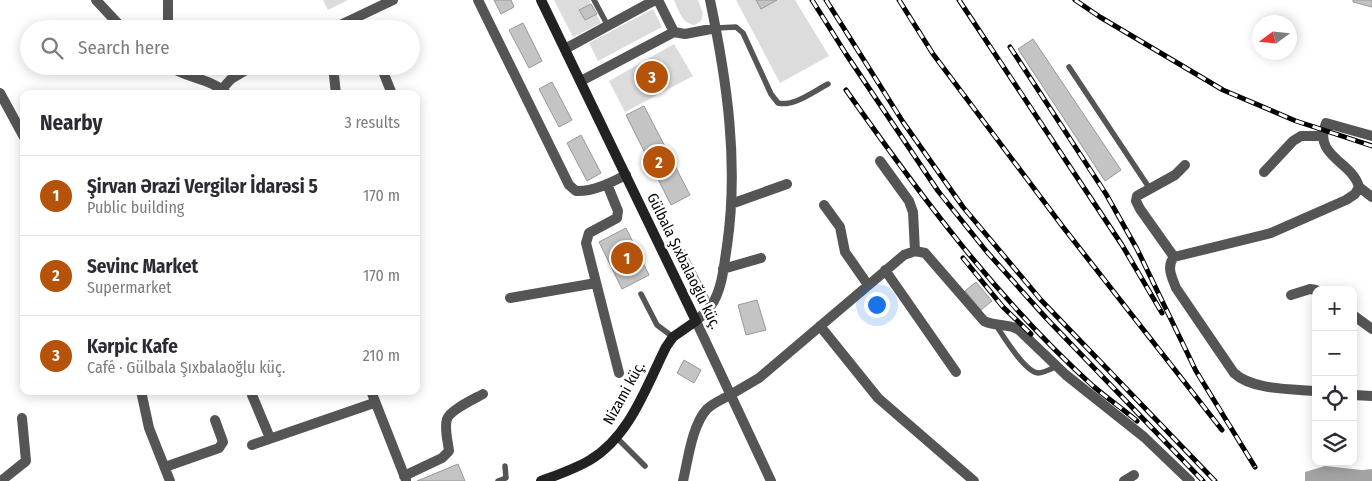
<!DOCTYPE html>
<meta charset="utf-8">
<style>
body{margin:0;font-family:"Fira Sans Condensed",sans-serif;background:#f7f7f7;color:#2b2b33}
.controls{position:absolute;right:15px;bottom:15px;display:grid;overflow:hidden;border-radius:10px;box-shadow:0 2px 12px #0003}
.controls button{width:45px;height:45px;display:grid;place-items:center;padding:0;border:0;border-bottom:1px solid #e1e1e2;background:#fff;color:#2b2b33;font:25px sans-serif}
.compass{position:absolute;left:1252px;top:15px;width:45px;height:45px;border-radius:50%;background:#fff;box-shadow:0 2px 12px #0003;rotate:255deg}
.you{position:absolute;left:876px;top:304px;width:18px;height:18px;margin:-12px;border:4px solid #fff;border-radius:50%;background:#1a73e8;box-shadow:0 0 0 8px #1a73e833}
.badge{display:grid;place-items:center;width:32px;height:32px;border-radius:50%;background:#b45309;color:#fff;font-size:16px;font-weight:700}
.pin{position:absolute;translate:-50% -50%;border:2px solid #fff;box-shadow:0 1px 5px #0006}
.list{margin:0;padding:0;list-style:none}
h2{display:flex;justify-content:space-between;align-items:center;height:65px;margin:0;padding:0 20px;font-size:21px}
h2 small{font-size:16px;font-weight:400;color:#7c7c81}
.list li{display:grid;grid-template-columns:32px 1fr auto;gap:15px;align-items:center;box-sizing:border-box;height:80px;padding:0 20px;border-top:1px solid #e1e1e2}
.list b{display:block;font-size:19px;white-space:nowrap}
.list p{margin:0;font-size:16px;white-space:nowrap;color:#7c7c81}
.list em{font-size:16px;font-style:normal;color:#7c7c81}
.icon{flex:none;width:28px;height:28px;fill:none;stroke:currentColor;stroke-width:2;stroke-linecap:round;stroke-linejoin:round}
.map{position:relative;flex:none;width:1372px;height:481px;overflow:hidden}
.search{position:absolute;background:#fff;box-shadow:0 2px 12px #0003;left:20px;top:20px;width:400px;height:55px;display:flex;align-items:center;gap:12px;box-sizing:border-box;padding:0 18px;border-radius:28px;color:#7c7c81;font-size:19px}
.panel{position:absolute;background:#fff;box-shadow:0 2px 12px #0003;left:20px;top:90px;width:400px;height:305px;border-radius:10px}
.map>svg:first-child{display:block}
.green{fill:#dcdcdc}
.water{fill:#a3a3a3}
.building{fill:#c4c4c4;stroke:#999}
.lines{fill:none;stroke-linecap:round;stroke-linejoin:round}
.service{stroke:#555;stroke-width:5.5}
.minor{stroke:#555;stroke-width:10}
.tertiary{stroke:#555;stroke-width:10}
.secondary{stroke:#222;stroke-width:10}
.rail-casing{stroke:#000;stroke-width:5}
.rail{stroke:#fff;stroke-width:3;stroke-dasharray:9;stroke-linecap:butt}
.labels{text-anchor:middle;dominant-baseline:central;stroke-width:5;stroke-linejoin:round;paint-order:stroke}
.street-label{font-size:15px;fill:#000;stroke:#fff}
</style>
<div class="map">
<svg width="1372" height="481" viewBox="0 0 1372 481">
<rect width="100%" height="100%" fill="#fff"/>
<path class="green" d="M323 0H348L328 10Z
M554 0H589L601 23 573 37Z
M674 0H698L703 14 701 21 695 25C682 24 679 11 674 0Z
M736 0H756L761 9 777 0H795L829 56 780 83Z
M653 9 662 27 598 61 589 43Z
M674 44 693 76 625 112 609 81Z"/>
<path class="water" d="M1325 466 1362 470 1372 469V481H1305V472Z"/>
<path class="building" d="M494 0H511L514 7 501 14Z
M756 0H777L761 9Z
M1353 0H1372V7L1353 2Z
M591 4 597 14 585 20 579 10Z
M523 23 542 61 529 68 509 30Z
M1033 39 1121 170 1105 181 1018 49Z
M552 82 572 120 559 127 539 89Z
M644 106 690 195 671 205 626 115Z
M581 135 601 173 587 181 567 143Z
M626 228 649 275 622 289 599 242Z
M684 249 709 298 701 301 677 253Z
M976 282 992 301 981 310 965 291Z
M757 300 766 330 746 335 738 305Z
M684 360 701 370 694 383 677 373Z
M458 464 465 481H417Z"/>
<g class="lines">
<path class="service" d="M594 0 608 26
M716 28 736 27 743 33 771 94 778 103C794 107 814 91 828 84
M1069 67 1150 189
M641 294 657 325 673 337
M996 325C1003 336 1025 372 1038 373 1044 373 1051 369 1057 366
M617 438 645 466
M498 481 506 478 505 466"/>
<path class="minor" d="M96 0 123 29
M168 0V29
M478 0 569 185 576 191C593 192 610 183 626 175
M658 0 674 32
M332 29 393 0
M565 49 655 0
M169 66C187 79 211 78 227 94
M333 66 336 94
M379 66 382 69 392 94
M334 71 367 66
M581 81 674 32 685 34 716 28
M222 89 231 79 253 66
M0 93 24 137
M880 161 909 201 913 212 915 251
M1264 172 1293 141 1301 136H1323
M607 184 618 211 617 218 589 233 586 243 619 373
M1359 187 1372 197
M731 204 787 184
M824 205 840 227 845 252 868 285
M1174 257 1140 209 1136 201 1137 196 1175 175 1185 165
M723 269 761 258
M885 270 956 372
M1291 295 1310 289 1316 290
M510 298 596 283
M1353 315 1372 329
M696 321C703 315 709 309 714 301 723 284 724 264 727 246 739 163 727 81 710 0
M820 326 878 398 974 481
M141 391 149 428 170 481
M371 391 406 480
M1316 391C1291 389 1252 390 1234 373L1176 288C1172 277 1166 267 1174 257L1271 233 1346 200 1355 194 1359 187C1353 162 1312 156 1326 123L1372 136
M252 395 270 438
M730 395 759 378 904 255 915 251 925 253 984 321C995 327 1009 323 1019 330L1066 375 1144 437 1190 481
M1353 395 1372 396
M252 445 374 403
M165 467 219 448 223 442 215 420
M404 476 442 458 449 451C448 442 444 428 447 419 450 410 474 399 483 394
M1 481 26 461 22 418
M1124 481 1134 475"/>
<path class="tertiary" d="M696 321 771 481
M683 481C688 460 692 425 707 409 713 403 723 399 730 395"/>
<path class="secondary" d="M541 481C557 475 575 469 590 460 630 436 646 387 666 347L673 337 696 321 541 0"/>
<defs>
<path id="rail" d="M812 0 846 54 938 191 987 252 1047 319 1203 481
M826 0 903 122 963 207 1041 300 1215 481
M899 0 933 54 1063 227 1222 430
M959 0 1122 245 1162 313
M1075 0 1100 17 1223 90 1296 121 1372 146
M1010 47 1106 194 1137 249 1196 371 1255 467
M846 90C920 195 997 299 1093 386 1107 398 1123 409 1137 421
M963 258 1003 307 1031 334"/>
</defs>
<use href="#rail" class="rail-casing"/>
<use href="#rail" class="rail"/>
</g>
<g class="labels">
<g class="street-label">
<text transform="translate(684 261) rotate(64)">Gülbala Şıxbalaoğlu küç.</text>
<text transform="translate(624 393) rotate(-61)">Nizami küç.</text>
</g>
</g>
</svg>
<div class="controls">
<button>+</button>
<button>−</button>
<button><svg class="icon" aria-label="locate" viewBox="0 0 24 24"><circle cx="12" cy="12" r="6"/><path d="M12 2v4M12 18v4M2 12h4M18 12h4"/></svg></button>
<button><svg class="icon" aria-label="layers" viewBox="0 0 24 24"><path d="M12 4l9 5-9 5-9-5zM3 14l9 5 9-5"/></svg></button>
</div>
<svg class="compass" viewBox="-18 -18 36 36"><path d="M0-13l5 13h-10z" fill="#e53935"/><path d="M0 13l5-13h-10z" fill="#7c7c81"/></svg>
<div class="you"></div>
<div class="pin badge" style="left:627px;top:258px">1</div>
<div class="pin badge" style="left:659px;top:162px">2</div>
<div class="pin badge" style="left:652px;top:77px">3</div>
<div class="search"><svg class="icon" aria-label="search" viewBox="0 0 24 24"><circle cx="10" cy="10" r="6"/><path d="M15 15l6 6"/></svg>Search here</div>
<section class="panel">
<h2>Nearby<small>3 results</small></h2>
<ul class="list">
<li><span class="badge">1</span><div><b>Şirvan Ərazi Vergilər İdarəsi 5</b><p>Public building</p></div><em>170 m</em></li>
<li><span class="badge">2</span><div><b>Sevinc Market</b><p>Supermarket</p></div><em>170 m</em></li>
<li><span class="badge">3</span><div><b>Kərpic Kafe</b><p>Café · Gülbala Şıxbalaoğlu küç.</p></div><em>210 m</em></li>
</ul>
</section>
</div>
